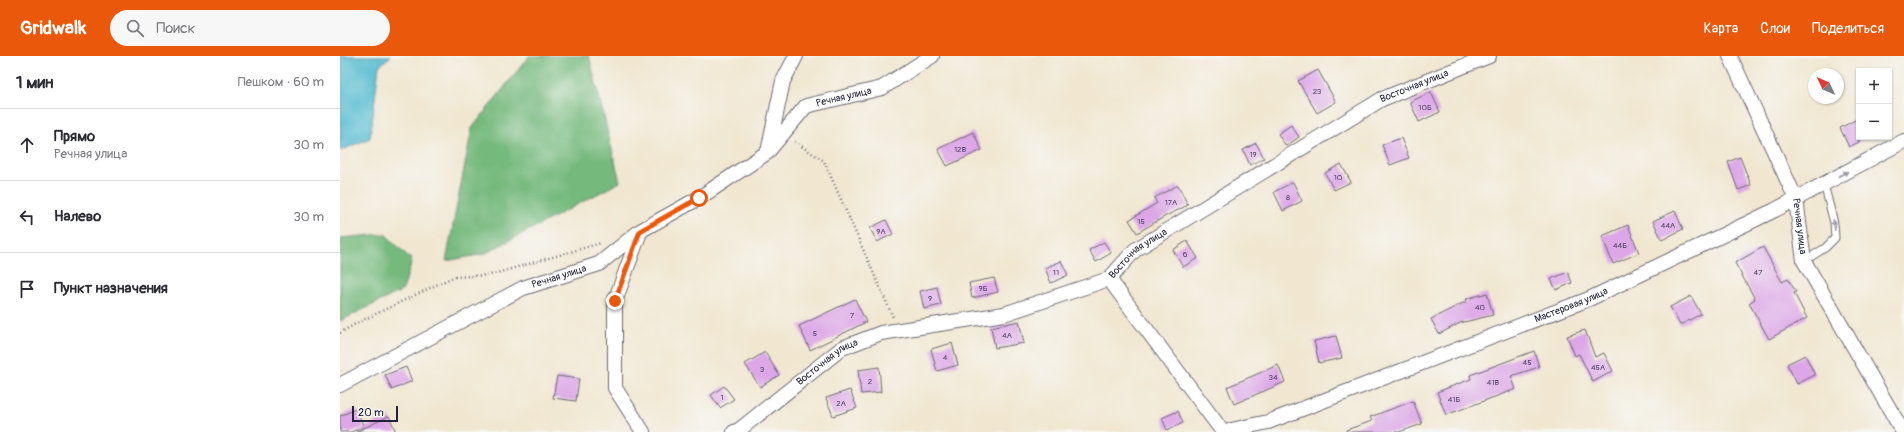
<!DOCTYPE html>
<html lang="ru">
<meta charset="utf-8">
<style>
body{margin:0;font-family:Pangolin,sans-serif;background:#f7f7f7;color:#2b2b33}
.controls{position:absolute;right:12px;top:12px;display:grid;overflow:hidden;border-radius:0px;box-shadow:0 1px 3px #0004}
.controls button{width:36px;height:36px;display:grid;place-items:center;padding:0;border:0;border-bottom:1px solid #e1e1e2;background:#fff;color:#2b2b33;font:20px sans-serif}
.compass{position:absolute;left:1468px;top:12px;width:36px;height:36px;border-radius:50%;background:#fff;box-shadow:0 1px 3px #0004;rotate:314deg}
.scale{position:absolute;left:12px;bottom:10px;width:46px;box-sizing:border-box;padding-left:4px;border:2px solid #22223b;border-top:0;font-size:11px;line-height:14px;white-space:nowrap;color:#22223b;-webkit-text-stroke:3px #f6f6f2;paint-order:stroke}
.stop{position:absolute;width:12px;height:12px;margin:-9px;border:3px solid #ea580c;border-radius:50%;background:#fff}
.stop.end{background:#ea580c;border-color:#fff;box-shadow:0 1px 4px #0008}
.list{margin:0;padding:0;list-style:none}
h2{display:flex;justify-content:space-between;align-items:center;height:52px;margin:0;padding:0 16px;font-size:17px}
h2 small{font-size:13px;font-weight:400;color:#7c7c81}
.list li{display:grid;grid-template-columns:26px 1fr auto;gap:12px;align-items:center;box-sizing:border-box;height:72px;padding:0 16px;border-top:1px solid #e1e1e2}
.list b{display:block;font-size:15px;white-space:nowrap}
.list p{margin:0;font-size:13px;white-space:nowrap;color:#7c7c81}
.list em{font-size:13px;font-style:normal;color:#7c7c81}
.icon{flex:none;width:22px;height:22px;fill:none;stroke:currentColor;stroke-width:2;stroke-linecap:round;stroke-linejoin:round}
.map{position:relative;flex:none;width:1564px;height:376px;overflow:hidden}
header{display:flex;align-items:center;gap:24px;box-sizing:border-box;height:56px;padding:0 20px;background:#ea580c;color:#fff}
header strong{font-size:19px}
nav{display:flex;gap:22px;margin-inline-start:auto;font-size:14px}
.search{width:280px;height:36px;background:#f7f7f7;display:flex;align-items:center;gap:10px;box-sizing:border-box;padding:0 14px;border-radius:22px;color:#7c7c81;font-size:15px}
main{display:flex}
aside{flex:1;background:#fff}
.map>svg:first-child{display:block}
.forest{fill:#74b97d;stroke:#4b6e5c}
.water{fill:#54bcd1;stroke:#3b6f86}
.building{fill:#dca6e7}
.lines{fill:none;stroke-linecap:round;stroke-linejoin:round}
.service-casing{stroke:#6a6770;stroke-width:9}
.minor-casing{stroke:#6a6770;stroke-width:16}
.path{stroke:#6a6770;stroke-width:2.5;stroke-dasharray:1 3;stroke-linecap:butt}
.service{stroke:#fff;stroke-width:7}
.minor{stroke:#fff;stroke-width:14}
.oneway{fill:#9c9ca7}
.route{stroke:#ea580c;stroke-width:5}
.labels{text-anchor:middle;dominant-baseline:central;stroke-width:3.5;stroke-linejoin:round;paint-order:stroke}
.number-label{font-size:8px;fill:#504366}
.street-label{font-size:10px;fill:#22223b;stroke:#f6f6f2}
</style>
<header>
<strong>Gridwalk</strong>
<div class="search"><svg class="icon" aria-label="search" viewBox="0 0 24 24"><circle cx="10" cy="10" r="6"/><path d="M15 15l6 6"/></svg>Поиск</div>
<nav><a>Карта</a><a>Слои</a><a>Поделиться</a></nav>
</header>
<main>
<aside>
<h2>1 мин<small>Пешком · 60 m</small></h2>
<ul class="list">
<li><svg class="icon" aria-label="ahead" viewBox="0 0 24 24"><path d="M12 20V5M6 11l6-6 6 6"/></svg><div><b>Прямо</b><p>Речная улица</p></div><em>30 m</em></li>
<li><svg class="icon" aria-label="left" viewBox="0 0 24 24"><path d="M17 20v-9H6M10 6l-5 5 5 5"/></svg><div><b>Налево</b></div><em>30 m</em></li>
<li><svg class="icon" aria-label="arrive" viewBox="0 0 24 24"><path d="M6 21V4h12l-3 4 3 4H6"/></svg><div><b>Пункт назначения</b></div></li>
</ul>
</aside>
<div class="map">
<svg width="1564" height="376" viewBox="0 0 1564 376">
<rect width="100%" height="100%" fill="#f6f6f2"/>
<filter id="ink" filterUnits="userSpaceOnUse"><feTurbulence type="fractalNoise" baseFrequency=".025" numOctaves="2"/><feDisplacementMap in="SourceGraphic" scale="8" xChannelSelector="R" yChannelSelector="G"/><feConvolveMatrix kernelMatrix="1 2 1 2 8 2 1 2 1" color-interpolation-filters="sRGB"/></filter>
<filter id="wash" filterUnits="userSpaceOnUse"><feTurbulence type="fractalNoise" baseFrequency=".012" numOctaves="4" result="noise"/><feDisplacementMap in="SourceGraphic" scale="16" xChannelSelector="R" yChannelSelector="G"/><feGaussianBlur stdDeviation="0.9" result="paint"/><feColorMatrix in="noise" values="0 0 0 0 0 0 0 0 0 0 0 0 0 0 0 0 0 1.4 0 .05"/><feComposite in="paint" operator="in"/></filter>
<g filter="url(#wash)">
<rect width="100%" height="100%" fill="#f1e7d1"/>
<path class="forest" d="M189 0H249L280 126 144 198 106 205 132 72Z
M45 178 72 204 63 234 0 265V182Z"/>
<path class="water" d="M0 0H51L39 10 30 82 0 95Z"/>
<g id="blocks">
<path class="building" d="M978 14 996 46 977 57 958 25Z
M1091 36 1100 56 1079 66 1070 46Z
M1519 62V86L1509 91 1500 72Z
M951 69 959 81 946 90 938 78Z
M633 76 642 94 607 110 598 93Z
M1061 82 1069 102 1050 109 1042 89Z
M916 87 924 102 910 109 903 94Z
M1400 101 1411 129 1398 134 1388 106Z
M1001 108 1011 126 994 134 985 117Z
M953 126 962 145 943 155 934 136Z
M838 129 848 149 824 161 797 177 789 164 817 147 814 142Z
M1335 155 1343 173 1322 184 1313 165Z
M546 164 553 178 537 186 530 172Z
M1288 169 1299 197 1273 208 1262 180Z
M847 185 858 202 843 211 833 194Z
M764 186 771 197 756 206 749 194Z
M1423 191 1442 226 1448 223 1456 236 1454 237 1467 262 1429 283 1409 247 1415 243 1395 207Z
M721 205 728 219 711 227 705 212Z
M1228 216 1232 227 1216 234 1211 223Z
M654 222 658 236 632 242 629 227Z
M597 231 601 249 584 253 580 235Z
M1147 237 1153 259 1120 267 1099 278 1091 263 1127 245 1126 243Z
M1351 240 1361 258 1340 269 1330 251Z
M515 243 526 266 470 294 459 270Z
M679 265 684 287 655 292 651 271Z
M1245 274 1255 301 1264 297 1273 315 1253 326 1239 298 1235 300 1227 280Z
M996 280 1002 302 979 307 974 285Z
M612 287 618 309 597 315 591 293Z
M1194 295 1199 311 1171 320 1176 333 1106 359 1097 336 1131 323 1130 319Z
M425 296 439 319 420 331 405 308Z
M1465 299 1475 319 1457 328 1447 308Z
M938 309 945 326 894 348 887 331Z
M66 311 72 325 52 334 45 319Z
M539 311 541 336 521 338 518 314Z
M217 320 239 323 236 345 213 342Z
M384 330 394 343 380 352 371 339Z
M510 334 517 352 493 360 486 342Z
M1073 345 1082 368 1059 376H1007L1006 374 1032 365 1030 361Z
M16 353 24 371 11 376H0V360Z
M838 355 843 367 827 374 822 362Z
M49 360 56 376H16Z"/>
</g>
</g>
<g filter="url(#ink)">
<use href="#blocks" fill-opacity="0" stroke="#6a6770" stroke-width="1"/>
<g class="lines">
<defs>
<path id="service" d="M1464 205 1485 192 1495 182 1494 167 1484 128"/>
<g id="minor">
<path id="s1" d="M1390 0 1456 143 1464 205 1563 376"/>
<path id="s2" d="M430 93 466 50 542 32 592 0"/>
<path d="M300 176 275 245V332L303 376"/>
<path d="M769 223 883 376"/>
<path id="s3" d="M0 329 183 232 259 208 300 175 359 142 428 96 443 25 456 0"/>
<path id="s4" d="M394 376 399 374 502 292 541 277 664 258 769 223 795 194 1042 43 1149 0"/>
<path id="s5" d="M882 376 928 366 1249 243 1435 154 1564 85"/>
</g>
</defs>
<use href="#service" class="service-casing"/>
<use href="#minor" class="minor-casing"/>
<path class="path" d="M455 86 484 105 553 261
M0 277 17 267 113 221 150 219 261 187"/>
<use href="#service" class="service"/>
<use href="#minor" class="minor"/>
</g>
<defs><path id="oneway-solid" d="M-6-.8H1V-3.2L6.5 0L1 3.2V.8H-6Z"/></defs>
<g class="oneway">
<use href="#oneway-solid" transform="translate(1503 118) rotate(-28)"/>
<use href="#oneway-solid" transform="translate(1494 169) rotate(-99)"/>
</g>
</g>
<g class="lines" filter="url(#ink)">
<path class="route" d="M275 245 300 175 359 142"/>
</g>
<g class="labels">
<g class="number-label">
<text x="977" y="35">23</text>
<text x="1085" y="51">10Б</text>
<text x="620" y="93">12В</text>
<text x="913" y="98">19</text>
<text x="998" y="121">10</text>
<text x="948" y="141">8</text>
<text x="831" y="146">17А</text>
<text x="801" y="165">15</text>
<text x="1328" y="169">44А</text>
<text x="541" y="175">9А</text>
<text x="1280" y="189">44Б</text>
<text x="845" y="198">6</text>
<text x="716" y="216">11</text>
<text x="1418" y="216">47</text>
<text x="643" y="232">9Б</text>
<text x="590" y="242">9</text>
<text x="1140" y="251">40</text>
<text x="512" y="259">7</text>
<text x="475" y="277">5</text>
<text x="667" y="279">4А</text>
<text x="605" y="301">4</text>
<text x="1187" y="306">45</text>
<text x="1258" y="311">45А</text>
<text x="422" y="313">3</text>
<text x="933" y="321">34</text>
<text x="530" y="325">2</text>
<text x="1153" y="326">41В</text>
<text x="382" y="341">1</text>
<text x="1114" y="343">41Б</text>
<text x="501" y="347">2А</text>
</g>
<g class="street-label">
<text stroke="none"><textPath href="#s4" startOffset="777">Восточная улица</textPath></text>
<text stroke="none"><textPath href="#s2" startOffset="95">Речная улица</textPath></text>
<text stroke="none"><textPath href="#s1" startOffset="185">Речная улица</textPath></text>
<text stroke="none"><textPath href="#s4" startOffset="453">Восточная улица</textPath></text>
<text stroke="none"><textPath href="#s3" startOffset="245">Речная улица</textPath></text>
<text stroke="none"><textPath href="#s5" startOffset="372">Мастеровая улица</textPath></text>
<text stroke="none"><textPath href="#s4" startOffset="117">Восточная улица</textPath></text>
</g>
</g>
</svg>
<div class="controls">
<button>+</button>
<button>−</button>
</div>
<svg class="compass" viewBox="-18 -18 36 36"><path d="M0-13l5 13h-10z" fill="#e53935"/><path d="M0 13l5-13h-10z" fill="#7c7c81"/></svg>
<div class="scale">20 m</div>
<div class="stop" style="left:359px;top:142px"></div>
<div class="stop end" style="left:275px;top:245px"></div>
</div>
</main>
